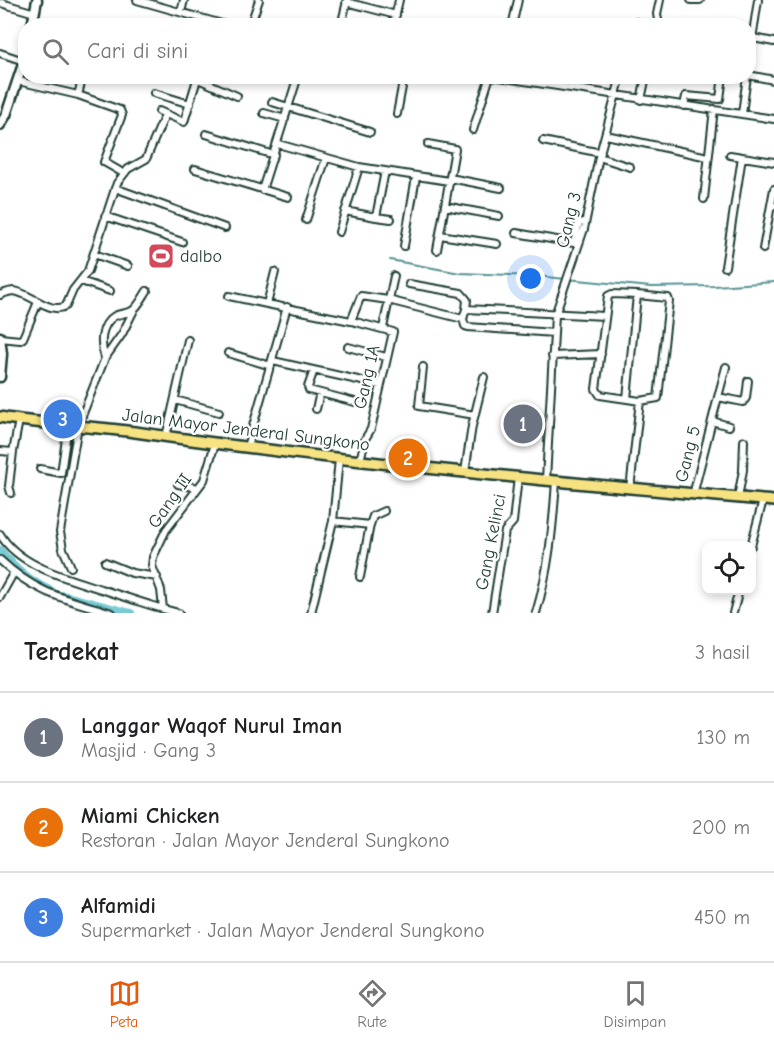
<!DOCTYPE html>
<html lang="id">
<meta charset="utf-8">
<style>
body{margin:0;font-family:"Comic Neue",sans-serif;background:#f6f6f6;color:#202124}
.controls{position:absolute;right:18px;bottom:18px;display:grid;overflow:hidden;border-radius:12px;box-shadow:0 3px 9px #0003}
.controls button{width:54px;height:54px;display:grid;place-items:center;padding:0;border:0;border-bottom:2px solid #e0e0e0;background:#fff;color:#202124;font:30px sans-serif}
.you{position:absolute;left:531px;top:279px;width:21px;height:21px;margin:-15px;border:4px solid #fff;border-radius:50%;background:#1a73e8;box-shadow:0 0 0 9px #1a73e833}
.badge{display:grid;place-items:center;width:39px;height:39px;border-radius:50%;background:#ea580c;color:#fff;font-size:20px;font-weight:700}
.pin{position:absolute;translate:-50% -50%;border:3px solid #fff;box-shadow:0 2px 6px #0006}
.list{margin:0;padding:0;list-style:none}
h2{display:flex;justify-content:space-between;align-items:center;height:78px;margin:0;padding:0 24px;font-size:26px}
h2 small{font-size:20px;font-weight:400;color:#757577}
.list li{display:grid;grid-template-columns:39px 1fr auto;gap:18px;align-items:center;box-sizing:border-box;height:90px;padding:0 24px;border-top:2px solid #e0e0e0}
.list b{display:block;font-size:22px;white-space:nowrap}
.list p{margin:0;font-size:20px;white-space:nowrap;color:#757577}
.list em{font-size:20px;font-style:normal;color:#757577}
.icon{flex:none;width:33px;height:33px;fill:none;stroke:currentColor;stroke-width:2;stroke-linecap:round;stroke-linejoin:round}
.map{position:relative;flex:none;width:774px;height:613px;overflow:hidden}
.search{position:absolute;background:#fff;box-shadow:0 3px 9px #0003;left:18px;right:18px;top:18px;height:66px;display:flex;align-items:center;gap:15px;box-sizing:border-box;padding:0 21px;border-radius:24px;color:#757577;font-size:22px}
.sheet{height:348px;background:#fff}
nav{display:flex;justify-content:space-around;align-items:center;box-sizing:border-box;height:84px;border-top:2px solid #e0e0e0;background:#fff;font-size:16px;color:#757577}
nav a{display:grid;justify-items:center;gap:3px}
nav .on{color:#ea580c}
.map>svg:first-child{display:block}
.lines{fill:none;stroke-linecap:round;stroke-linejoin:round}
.stream{stroke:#569293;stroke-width:2}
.canal{stroke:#7acbd3;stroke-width:8}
.street-casing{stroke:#1f3d34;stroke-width:10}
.secondary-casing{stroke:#1f3d34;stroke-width:13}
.primary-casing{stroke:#1f3d34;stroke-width:14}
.street{stroke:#fff;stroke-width:6}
.secondary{stroke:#fff;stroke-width:8}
.primary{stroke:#f7e281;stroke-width:9}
.labels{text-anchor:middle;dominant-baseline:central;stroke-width:4.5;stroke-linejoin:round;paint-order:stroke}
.street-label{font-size:18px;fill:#1f3d34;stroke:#fff}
.poi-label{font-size:18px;fill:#1f3d34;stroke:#fff;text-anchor:start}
</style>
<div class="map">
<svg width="774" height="613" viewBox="0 0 774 613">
<rect width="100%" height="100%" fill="#fff"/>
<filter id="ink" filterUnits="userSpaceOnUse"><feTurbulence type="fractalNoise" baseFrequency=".0167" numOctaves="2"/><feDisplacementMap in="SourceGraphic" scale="12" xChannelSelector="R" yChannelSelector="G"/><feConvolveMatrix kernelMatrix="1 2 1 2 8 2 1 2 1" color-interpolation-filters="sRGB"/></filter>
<g filter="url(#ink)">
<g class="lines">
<path class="stream" d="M390 260 460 273 535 276 651 287 714 286 774 282"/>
<path class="canal" d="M0 550C15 568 31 582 52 591
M63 595 131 613"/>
<defs>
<path id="street" d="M137 0 229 26
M691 0H700
M346 2 396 15
M1 3 35 13
M181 12 184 0
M250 26 259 0
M341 26 347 1
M393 26 399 0
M512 26 518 0
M636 26 637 22
M659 26 657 14 660 0
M753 38 774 42
M0 53 24 61
M748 66 758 0
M748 75 774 80
M492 76 774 119
M198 79 237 96
M18 81 78 95 120 110 122 115 104 162 123 173
M154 93 190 104
M78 95 83 76
M641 100 646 76
M272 102 370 132
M684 106 686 96 720 99 723 76
M159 111 184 122 198 76
M264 113 285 119
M397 114 404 76
M742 114 747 76
M473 130 490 76
M206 134 274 155
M606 135 708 157
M543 141 601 153
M278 144 359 167 449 181
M428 144 455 149 437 250
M730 155 774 162
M599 157 630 167
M195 169 288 197
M450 178 501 188
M115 188 225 228
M262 190 298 76
M704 199 714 109
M771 205 774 189
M445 206 499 216
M345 211 376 217 385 171
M105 216 182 242
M376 217 391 219
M306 220 326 158
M339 232 359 167
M516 233 574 243 579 222 585 223
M440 235 497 244
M404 246 416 177
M763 249 771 205 774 206
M94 254 128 266
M725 267 742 157
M275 272 267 304 351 321 361 296 388 300 463 319 465 326 468 327 554 333
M81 281 110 291
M409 284 461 293 467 300 466 309
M0 295C5 293 9 291 14 291 30 293 50 315 66 306L73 290 88 271 117 183 128 169 146 159 165 115
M229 296 267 304
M463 319 466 309 605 316
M352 321 393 332 371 429 365 439 360 461
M383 328 394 276
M0 338 20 340 23 338 38 302
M348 347 386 357
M228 353 271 366
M552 356 601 354
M105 358 122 334 134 310
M273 361 380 385
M423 367 419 406 475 415
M314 370 308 387 309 390 355 402
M718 397 726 367
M627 399 600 395 596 389 608 296 612 294 637 295
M175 400 219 412
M316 409 320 393
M712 421 729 426
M166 437 188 340
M247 447 287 307
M0 451 13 452 9 486 11 493
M13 452 19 420
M40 469 61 473 68 425
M465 472 472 426 484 377
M546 480 555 315 584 229 599 157 621 76
M178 484 198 488
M630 489 640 401 627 399 637 295 668 298 669 301 658 398 640 401
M693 495 718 397 743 402 746 398 748 381
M738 498 743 470 744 441
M333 521 370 525 360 577
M370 525 373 516 384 511
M0 534C19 567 70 579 104 590 129 598 153 607 179 613
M751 546 763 500
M0 560C37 595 67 599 112 613
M105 562 132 573 157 577
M71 567 63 549 60 532 78 426 105 358C100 345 100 326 113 317 119 313 126 314 132 311 138 307 143 297 147 291
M0 597 14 572
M163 609 161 590 152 566 153 557 166 530 204 480 215 444
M311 613 333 521 339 459
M492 613 505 531 513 522 518 477
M536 613C549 570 553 526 556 481
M733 613 739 590"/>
<path id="secondary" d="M32 26 37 0
M0 125 6 115 26 55
M0 337 2 354 0 377"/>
<path id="primary" d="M0 417C45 425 90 426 135 432 347 463 561 482 774 501"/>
</defs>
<use href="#street" class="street-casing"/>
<use href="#secondary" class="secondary-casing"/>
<use href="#primary" class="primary-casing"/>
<use href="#street" class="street"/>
<use href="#secondary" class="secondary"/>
<use href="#primary" class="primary"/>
</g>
</g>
<defs>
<symbol id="stadium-square" viewBox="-11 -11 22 22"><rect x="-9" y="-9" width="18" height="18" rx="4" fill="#d1495b" stroke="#fff"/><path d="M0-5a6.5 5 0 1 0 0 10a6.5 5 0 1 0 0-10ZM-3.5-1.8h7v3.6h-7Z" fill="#fff"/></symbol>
</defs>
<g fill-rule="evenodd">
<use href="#stadium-square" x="146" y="241" width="30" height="30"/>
</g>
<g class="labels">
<g class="street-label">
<text transform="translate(569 220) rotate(-76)">Gang 3</text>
<text transform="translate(367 377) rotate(-77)">Gang 1A</text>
<text transform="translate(246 430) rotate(7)">Jalan Mayor Jenderal Sungkono</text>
<text transform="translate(688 454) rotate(-76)">Gang 5</text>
<text transform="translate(170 501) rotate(-55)">Gang II</text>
<text transform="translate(491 542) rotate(-79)">Gang Kelinci</text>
</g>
<g class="poi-label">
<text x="180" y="256">dalbo</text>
</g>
</g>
</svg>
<div class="controls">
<button><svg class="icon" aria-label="locate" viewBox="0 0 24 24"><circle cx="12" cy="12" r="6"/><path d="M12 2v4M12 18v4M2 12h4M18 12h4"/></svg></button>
</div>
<div class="you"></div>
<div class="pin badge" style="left:523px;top:424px;background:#6b7280">1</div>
<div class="pin badge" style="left:408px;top:458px;background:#e8710a">2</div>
<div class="pin badge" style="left:63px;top:419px;background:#3f7fe0">3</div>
<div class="search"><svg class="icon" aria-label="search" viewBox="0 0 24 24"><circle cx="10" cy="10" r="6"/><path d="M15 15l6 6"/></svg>Cari di sini</div>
</div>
<section class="sheet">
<h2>Terdekat<small>3 hasil</small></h2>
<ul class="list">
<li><span class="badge" style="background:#6b7280">1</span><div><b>Langgar Waqof Nurul Iman</b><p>Masjid · Gang 3</p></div><em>130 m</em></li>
<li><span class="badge" style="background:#e8710a">2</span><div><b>Miami Chicken</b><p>Restoran · Jalan Mayor Jenderal Sungkono</p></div><em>200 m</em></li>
<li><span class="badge" style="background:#3f7fe0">3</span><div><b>Alfamidi</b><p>Supermarket · Jalan Mayor Jenderal Sungkono</p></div><em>450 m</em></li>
</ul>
</section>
<nav>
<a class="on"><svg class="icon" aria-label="map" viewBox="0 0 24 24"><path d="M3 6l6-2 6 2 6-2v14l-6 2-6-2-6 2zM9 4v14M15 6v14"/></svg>Peta</a>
<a><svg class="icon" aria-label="directions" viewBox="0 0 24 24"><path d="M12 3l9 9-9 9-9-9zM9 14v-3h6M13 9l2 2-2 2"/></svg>Rute</a>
<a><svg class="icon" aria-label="saved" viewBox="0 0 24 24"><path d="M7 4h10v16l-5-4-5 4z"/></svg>Disimpan</a>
</nav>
